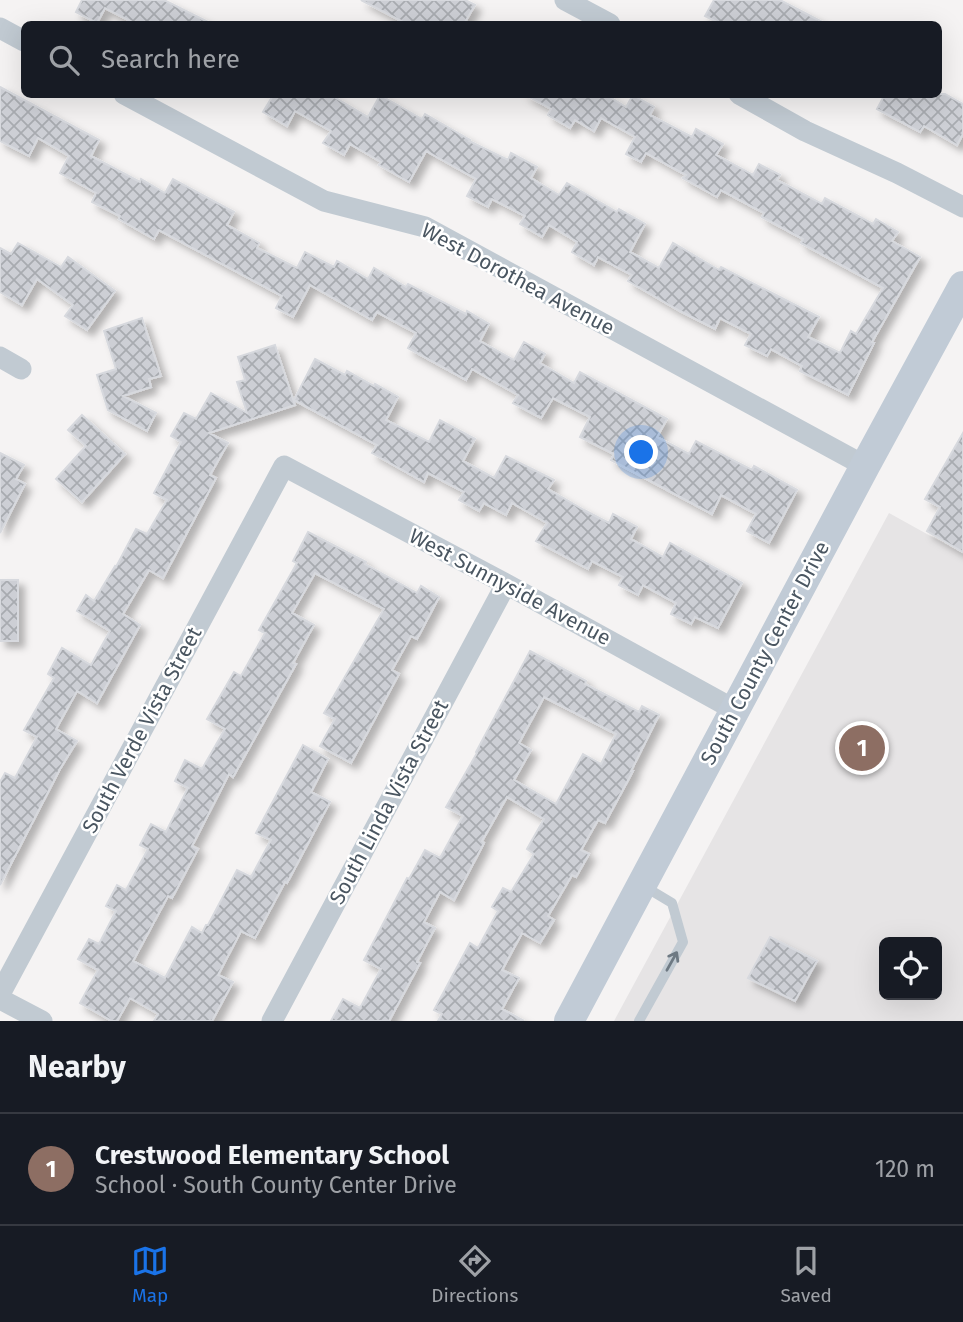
<!DOCTYPE html>
<meta charset="utf-8">
<style>
body{margin:0;font-family:"Fira Sans",sans-serif;background:#20242c;color:#f1f3f6}
.controls{position:absolute;right:21px;bottom:21px;display:grid;overflow:hidden;border-radius:10px;box-shadow:0 7px 28px #0002}
.controls button{width:63px;height:63px;display:grid;place-items:center;padding:0;border:0;border-bottom:2px solid #363941;background:#171b24;color:#f1f3f6;font:35px sans-serif}
.you{position:absolute;left:642px;top:453px;width:24px;height:24px;margin:-18px;border:5px solid #fff;border-radius:50%;background:#1a73e8;box-shadow:0 0 0 10px #1a73e833}
.badge{display:grid;place-items:center;width:46px;height:46px;border-radius:50%;background:#1a73e8;color:#fff;font-size:23px;font-weight:700}
.pin{position:absolute;translate:-50% -50%;border:4px solid #fff;box-shadow:0 2px 7px #0006}
.list{margin:0;padding:0;list-style:none}
h2{display:flex;justify-content:space-between;align-items:center;height:91px;margin:0;padding:0 28px;font-size:30px}
h2 small{font-size:23px;font-weight:400;color:#9ea1a6}
.list li{display:grid;grid-template-columns:46px 1fr auto;gap:21px;align-items:center;box-sizing:border-box;height:112px;padding:0 28px;border-top:2px solid #363941}
.list b{display:block;font-size:26px;white-space:nowrap}
.list p{margin:0;font-size:23px;white-space:nowrap;color:#9ea1a6}
.list em{font-size:23px;font-style:normal;color:#9ea1a6}
.icon{flex:none;width:38px;height:38px;fill:none;stroke:currentColor;stroke-width:2;stroke-linecap:round;stroke-linejoin:round}
.map{position:relative;flex:none;width:963px;height:1021px;overflow:hidden}
.search{position:absolute;background:#171b24;box-shadow:0 7px 28px #0002;left:21px;right:21px;top:21px;height:77px;display:flex;align-items:center;gap:18px;box-sizing:border-box;padding:0 24px;border-radius:10px;color:#9ea1a6;font-size:26px}
.sheet{height:203px;background:#171b24}
nav{display:flex;justify-content:space-around;align-items:center;box-sizing:border-box;height:98px;border-top:2px solid #363941;background:#171b24;font-size:19px;color:#9ea1a6}
nav a{display:grid;justify-items:center;gap:4px}
nav .on{color:#1a73e8}
.map>svg:first-child{display:block}
.education{fill:#e6e4e5;fill-rule:evenodd}
.building{fill:url(#building-cross-hatch);stroke:#d7d9de;stroke-width:2;fill-rule:evenodd;filter:url(#shadow)}
.lines{fill:none;stroke-linecap:round;stroke-linejoin:round}
.lane{stroke:#c1cad2;stroke-width:10}
.street{stroke:#c1cad2;stroke-width:21}
.secondary{stroke:#c1cbd6;stroke-width:30}
.oneway{stroke:#6e7983}
.labels{text-anchor:middle;dominant-baseline:central;stroke-width:5;stroke-linejoin:round;paint-order:stroke}
.street-label{font-size:21px;fill:#4a5661;stroke:#fff}
</style>
<div class="map">
<svg width="963" height="1021" viewBox="0 0 963 1021">
<defs>
<pattern id="building-cross-hatch" width="8" height="8" patternUnits="userSpaceOnUse" patternTransform="scale(1.75)"><rect width="8" height="8" fill="#cdcfd5"/><path d="M0 0l8 8M0 8l8-8" fill="none" stroke="#a8abb0"/></pattern>
<filter id="shadow"><feDropShadow dx="6" dy="6" stdDeviation="3.5" flood-color="#0004"/></filter>
</defs>
<rect width="100%" height="100%" fill="#f5f3f3"/>
<path class="education" d="M889 513 963 554V1021H614ZM884 942H937V995H884Z"/>
<path class="building" d="M82 0H164L212 24H136L105 8 97 23 76 12Z
M361 0H465L475 5 464 24H407Z
M714 0H780L826 24H721L705 16Z
M0 87 99 140 91 156 140 182 141 179 165 193 173 179 234 212 227 225 259 243 257 248 297 268 305 252 334 267 337 261 368 279 374 268 406 287 408 284 466 314 467 311 489 324 480 341 514 360 524 342 545 354 540 363 574 383 580 372 667 419 657 437 689 454 696 441 752 470 754 466 797 490 769 543 747 531 756 514 721 495 712 514 611 460 614 454 580 437 590 417 553 398 541 418 513 403 518 395 472 369 466 380 408 348 416 333 377 312 372 320 310 285 293 317 276 308 282 296 159 230 154 239 119 219 120 216 92 202 96 193 60 173 69 156 38 138 29 156 0 141Z
M267 94H329L368 117 380 95 422 119 425 114 470 140 469 141 508 160 511 153 537 167 531 178 559 195 567 183 617 212 619 209 645 224 630 252 659 268 673 243 719 270 721 267 819 317 808 337 840 353 851 331 856 334 883 288 801 243 803 239 762 217 764 213 721 190 717 197 683 178 686 175 646 153 641 162 626 154 635 137 601 118 594 131 575 120 570 128 548 115 551 109 524 94H605L626 107 633 95 654 107 650 115 692 137 696 129 723 144 716 155 753 175 759 164 780 175 777 180 822 204 825 198 873 224 876 219 898 232 892 241 920 257 872 342 874 343 848 395 800 371 802 366 771 349 767 356 745 345 751 334 720 318 715 329 680 311 628 281 632 275 598 257 594 265 572 252 577 242 549 225 542 237 520 224 525 216 492 199 488 207 467 196 476 179 426 151 409 182 379 165 381 162 350 144 344 155 323 143 331 131 295 111 287 126 263 112 272 97Z
M885 94H945L963 104V134L957 145 924 126 920 132 877 109Z
M18 243 61 267 68 257 115 291 87 330 65 316 73 305 37 279 22 305 0 292V248L11 254Z
M142 318 161 376 149 379 151 387 123 396 156 413 147 431 108 410 97 375 116 369 104 331Z
M275 345 295 405 209 433 228 443 210 475 216 478 163 578 149 570 123 614 140 625 97 703 77 691 56 729 77 741 60 769 0 885V782L5 773 15 778 37 737 24 730 54 678 48 674 62 648 91 665 110 631 77 611 86 595 94 601 115 566 116 567 136 529 147 534 167 500 154 493 181 442 171 436 184 413 196 419 211 393 247 413 237 382 245 380 238 357Z
M315 359 345 375 347 371 374 386 375 384 398 397 386 420 429 442 440 420 475 439 463 461 494 478 506 456 554 480 548 489 584 510 609 523 613 514 637 527 631 539 663 557 670 543 742 583 718 628 695 617 691 624 671 614 676 603 643 585 638 595 619 585 623 577 592 561 588 569 536 541 547 523 512 503 506 515 484 503 479 511 459 500 464 492 428 473 424 482 372 453 377 445 294 400Z
M82 415 125 454 82 502 56 479 86 446 68 430Z
M963 433V552L927 531 940 507 925 499Z
M0 453 24 465 16 479 25 484 0 533Z
M308 532 366 562 365 564 417 593 421 586 439 597 417 639 411 636 392 670 399 674 351 763 320 746 335 719 324 713 384 609 315 573 292 613 314 625 293 663 296 664 233 777 229 774 192 846 198 849 172 898 168 896 133 961 165 978 192 927 202 933 206 925H208L237 870 251 877 271 840 256 833 303 745 328 759 311 792 330 802 287 883 285 882 255 938 241 931 218 975 233 982 212 1021H154L158 1014 130 998 117 1021H112L80 1003 98 970 78 959 89 939 99 944 116 911 106 906 117 885 126 890 148 849 140 845 151 824 166 832 188 788 175 781 185 760 202 769 225 729 207 719 234 672 241 676 265 633 259 630 297 563 293 561Z
M0 580H18V641H0Z
M530 651 586 681 585 684 639 712 642 706 659 715 631 771H633L605 823 598 820 581 850 589 854 576 877 572 875 548 916 554 920 540 943 522 933 502 970 519 978 502 1009 524 1021H438L442 1014 434 1010 470 943 478 948 498 911 492 907 503 888 511 892 534 854 527 849 544 819 507 797 482 841 484 843 454 900 440 892 424 922 435 928 417 962 420 963 389 1021H331L343 999 360 1008 381 969 364 960 407 878 409 879 425 850 440 858 463 816 446 807 477 753 476 752ZM544 697 616 734 601 764 583 754 556 804 514 780 531 750 519 743Z
M770 937 817 961 795 1001 748 978Z"/>
<g class="lines">
<path class="lane" d="M639 1021 683 942 672 903 642 885"/>
<path class="street" d="M565 0 610 24
M0 28 24 41
M124 94 324 201 425 227 865 466
M739 94 805 131 897 173 963 207
M0 357 21 369
M0 994 284 466 506 584 735 710
M0 999 42 1021
M272 1021 506 584"/>
<path class="secondary" d="M569 1021 865 466 963 286"/>
</g>
<defs><path id="oneway-shaft" d="M-6 0H5M1.5-3L5.5 0L1.5 3" fill="none" stroke-width="1.6" stroke-linecap="round" stroke-linejoin="round" transform="scale(1.75)"/></defs>
<use class="oneway" href="#oneway-shaft" transform="translate(672 961) rotate(-61)"/>
<g class="labels">
<g class="street-label">
<text transform="translate(518 279) rotate(28)">West Dorothea Avenue</text>
<text transform="translate(510 587) rotate(28)">West Sunnyside Avenue</text>
<text transform="translate(765 653) rotate(-62)">South County Center Drive</text>
<text transform="translate(142 730) rotate(-62)">South Verde Vista Street</text>
<text transform="translate(389 802) rotate(-62)">South Linda Vista Street</text>
</g>
</g>
</svg>
<div class="controls">
<button><svg class="icon" aria-label="locate" viewBox="0 0 24 24"><circle cx="12" cy="12" r="6"/><path d="M12 2v4M12 18v4M2 12h4M18 12h4"/></svg></button>
</div>
<div class="you"></div>
<div class="pin badge" style="left:862px;top:748px;background:#8d6e63">1</div>
<div class="search"><svg class="icon" aria-label="search" viewBox="0 0 24 24"><circle cx="10" cy="10" r="6"/><path d="M15 15l6 6"/></svg>Search here</div>
</div>
<section class="sheet">
<h2>Nearby<small></small></h2>
<ul class="list">
<li><span class="badge" style="background:#8d6e63">1</span><div><b>Crestwood Elementary School</b><p>School · South County Center Drive</p></div><em>120 m</em></li>
</ul>
</section>
<nav>
<a class="on"><svg class="icon" aria-label="map" viewBox="0 0 24 24"><path d="M3 6l6-2 6 2 6-2v14l-6 2-6-2-6 2zM9 4v14M15 6v14"/></svg>Map</a>
<a><svg class="icon" aria-label="directions" viewBox="0 0 24 24"><path d="M12 3l9 9-9 9-9-9zM9 14v-3h6M13 9l2 2-2 2"/></svg>Directions</a>
<a><svg class="icon" aria-label="saved" viewBox="0 0 24 24"><path d="M7 4h10v16l-5-4-5 4z"/></svg>Saved</a>
</nav>
